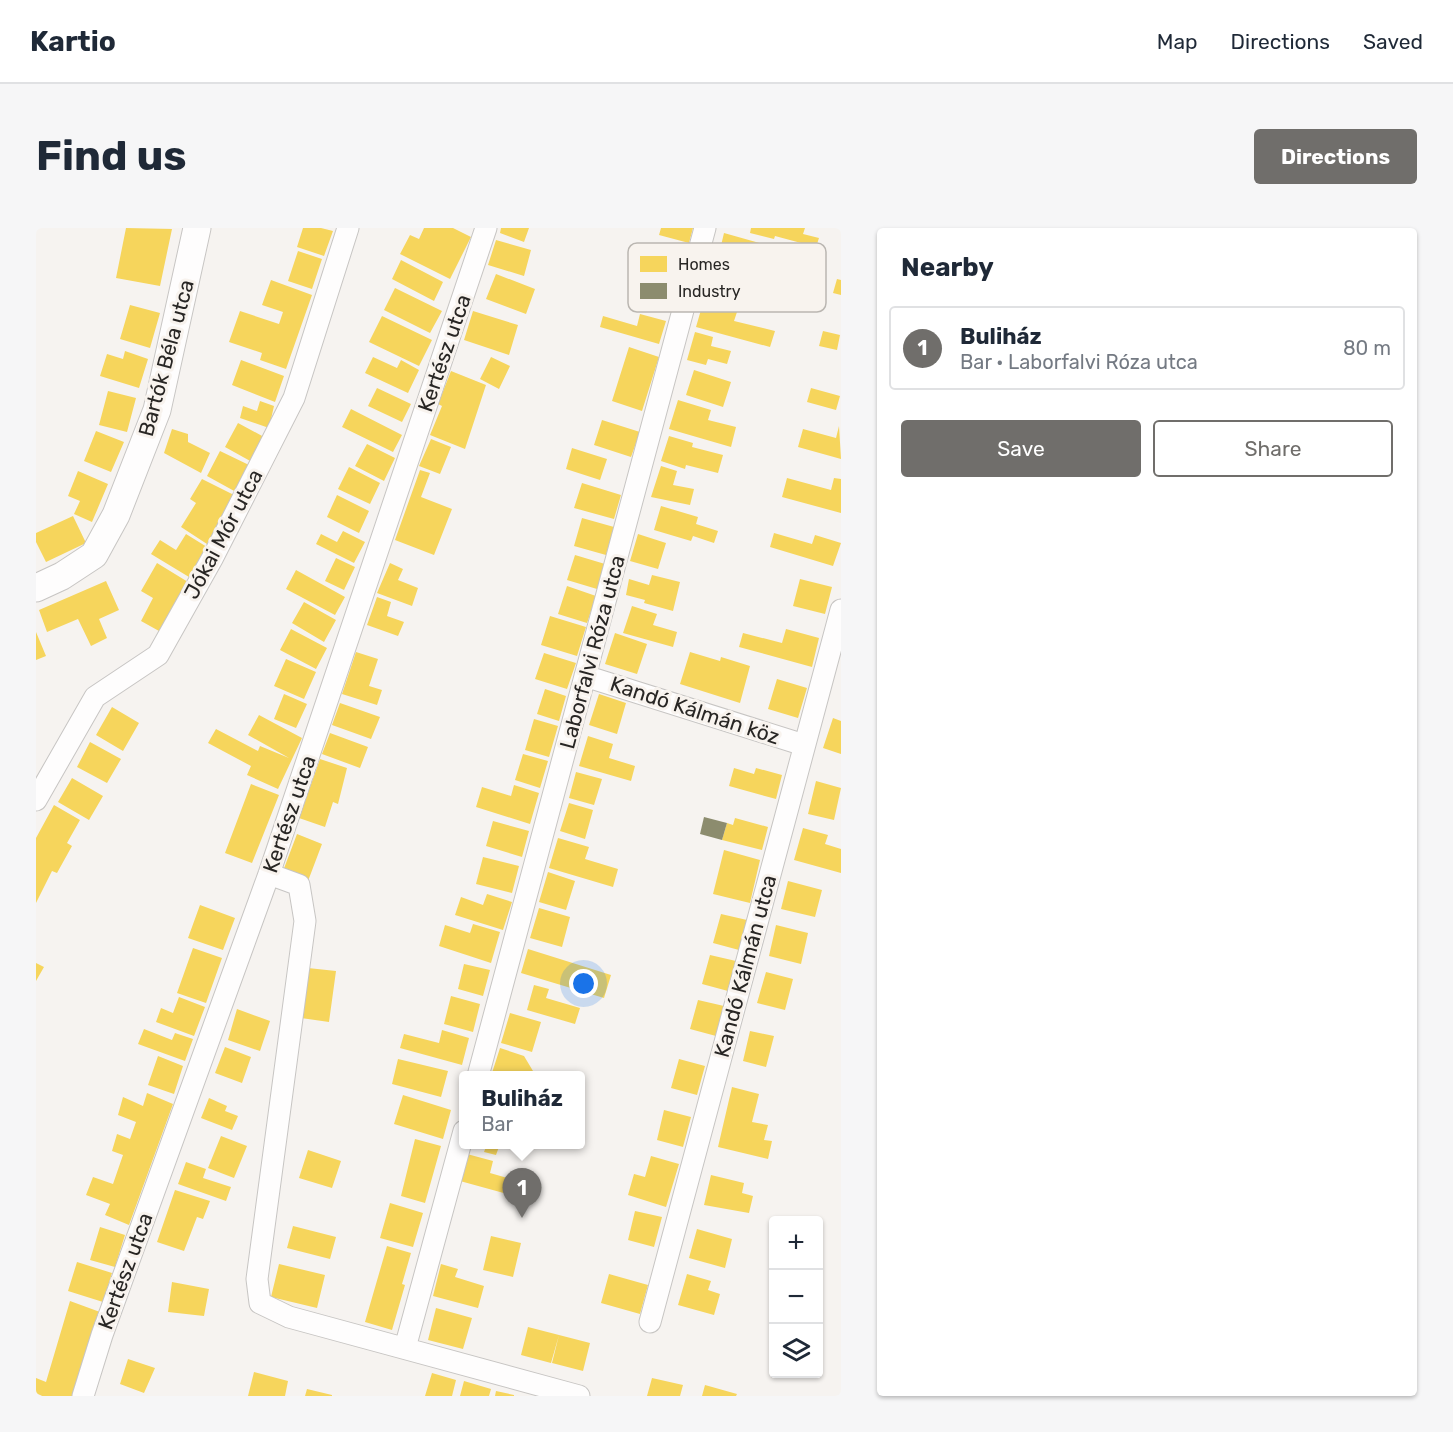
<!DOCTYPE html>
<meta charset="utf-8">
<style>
body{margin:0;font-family:Rubik,sans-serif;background:#f6f6f7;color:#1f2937}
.controls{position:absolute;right:18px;bottom:18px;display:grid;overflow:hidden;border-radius:6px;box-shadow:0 2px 4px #0004}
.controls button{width:54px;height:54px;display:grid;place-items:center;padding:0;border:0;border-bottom:2px solid #e0e1e3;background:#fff;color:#1f2937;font:30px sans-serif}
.you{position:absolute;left:548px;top:756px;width:21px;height:21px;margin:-15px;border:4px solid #fff;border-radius:50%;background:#1a73e8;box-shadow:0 0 0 9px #1a73e833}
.badge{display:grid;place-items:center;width:39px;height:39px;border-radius:50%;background:#706e6b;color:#fff;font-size:20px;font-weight:700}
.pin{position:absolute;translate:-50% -50px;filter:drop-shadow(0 2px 3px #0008)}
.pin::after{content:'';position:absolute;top:32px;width:21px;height:18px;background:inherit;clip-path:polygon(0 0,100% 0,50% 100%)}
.popup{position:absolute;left:423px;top:843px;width:126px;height:78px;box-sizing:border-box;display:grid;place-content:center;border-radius:6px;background:#fff;filter:drop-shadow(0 2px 4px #0005);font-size:20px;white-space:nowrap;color:#747a83}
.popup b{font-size:22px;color:#1f2937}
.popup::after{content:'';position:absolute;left:50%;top:100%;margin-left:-12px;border:12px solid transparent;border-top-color:#fff}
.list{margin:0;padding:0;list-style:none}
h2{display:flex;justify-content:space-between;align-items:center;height:78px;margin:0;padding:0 24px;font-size:26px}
h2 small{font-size:20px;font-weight:400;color:#747a83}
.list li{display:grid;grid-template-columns:39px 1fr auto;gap:18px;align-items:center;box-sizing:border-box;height:84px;margin:0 12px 12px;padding:0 12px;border:2px solid #e0e1e3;border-radius:6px}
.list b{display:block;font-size:22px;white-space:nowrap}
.list p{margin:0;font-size:20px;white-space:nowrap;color:#747a83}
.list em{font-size:20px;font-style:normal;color:#747a83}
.actions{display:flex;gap:12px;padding:18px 24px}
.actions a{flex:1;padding:14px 0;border:2px solid #706e6b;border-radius:6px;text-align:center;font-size:21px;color:#706e6b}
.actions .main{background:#706e6b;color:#fff}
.icon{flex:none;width:33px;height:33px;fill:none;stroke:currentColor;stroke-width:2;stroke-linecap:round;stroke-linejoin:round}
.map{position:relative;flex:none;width:805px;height:1168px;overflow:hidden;border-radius:6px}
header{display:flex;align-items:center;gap:36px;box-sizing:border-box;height:84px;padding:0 30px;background:#fff;border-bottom:2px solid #e0e1e3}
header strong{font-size:28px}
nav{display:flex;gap:33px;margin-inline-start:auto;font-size:21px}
.intro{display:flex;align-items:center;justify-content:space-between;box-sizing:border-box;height:144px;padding:0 36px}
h1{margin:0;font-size:42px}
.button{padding:15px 27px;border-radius:6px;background:#706e6b;color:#fff;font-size:21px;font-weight:700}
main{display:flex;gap:36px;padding:0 36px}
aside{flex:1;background:#fff;border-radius:6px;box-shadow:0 2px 4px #0004}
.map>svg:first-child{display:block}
.homes{fill:#f6d55c}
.industry{fill:#8c8c6e}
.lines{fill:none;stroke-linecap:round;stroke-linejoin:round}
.minor-casing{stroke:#c7c5c3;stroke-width:23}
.tertiary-casing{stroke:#c7c5c3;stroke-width:29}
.minor{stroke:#fefdfd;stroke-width:21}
.tertiary{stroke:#fefdfd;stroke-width:27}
.labels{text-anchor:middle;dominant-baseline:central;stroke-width:6;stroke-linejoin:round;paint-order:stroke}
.street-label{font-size:21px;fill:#282624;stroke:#f8f3ee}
.key{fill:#f8f3ee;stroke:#bab6b1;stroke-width:1.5}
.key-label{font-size:16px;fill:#282624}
</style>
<header>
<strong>Kartio</strong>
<nav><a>Map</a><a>Directions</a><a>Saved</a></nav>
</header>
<div class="intro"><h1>Find us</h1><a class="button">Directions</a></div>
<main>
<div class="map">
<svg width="805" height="1168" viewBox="0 0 805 1168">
<rect width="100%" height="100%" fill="#f6f3f0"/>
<path class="homes" d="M90 0 136 1 124 58 80 50Z
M267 0H285L297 3 288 28 261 19Z
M388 0H417L435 9 414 51 364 26 374 7 383 11Z
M465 0H493L488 14 464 5Z
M625 0H657L653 15 623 7Z
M715 0H769L767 6 783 10 780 19 739 8 738 11 714 5Z
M688 5 727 16 720 41 682 30Z
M460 12 495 22 488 48 452 37Z
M262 23 286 31 276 61 252 53Z
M618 23 650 31 645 49 613 42Z
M365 32 407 54 398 73 356 51Z
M677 35 710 43 702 73 670 64Z
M460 46 499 61 490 86 450 71Z
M611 49 640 59 632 83 603 73Z
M801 51 805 52V67L797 65Z
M235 52 276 67 250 141 224 132 226 125 193 114 204 83 243 96 247 84 226 77Z
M359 60 406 83 394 105 348 82Z
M669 68 703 78 698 93 739 103 734 119 660 99Z
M94 77 124 85 114 120 84 111Z
M437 83 482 97 473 127 428 112Z
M604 86 630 93 623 116 564 99 567 88 601 98Z
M346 88 396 112 383 138 333 114Z
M787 103 804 107 801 122 783 118Z
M659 104 677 109 675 118 695 123 691 136 672 131 670 137 651 132Z
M593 119 623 129 606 183 576 173Z
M89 123 112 131 103 160 64 148 71 126 87 131Z
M337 129 361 140 365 132 383 142 372 165 329 145Z
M455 129 474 138 463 161 444 151Z
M205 132 248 148 239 174 196 157Z
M658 142 695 154 687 179 650 167Z
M415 143 450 157 429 221 394 207 406 178 402 176Z
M341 160 375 176 366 194 332 178Z
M775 160 804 168 800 182 771 174Z
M72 163 100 170 91 204 63 197Z
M642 172 675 182 672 192 700 199 695 219 633 201Z
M224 173 238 178 233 200 204 190 207 178 221 183Z
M315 181 366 207 357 224 306 199Z
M566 192 604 204 595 229 558 217Z
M202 195 228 209 216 234 189 219Z
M803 198 805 231 762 219 767 201 800 210Z
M136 201 152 206V214L174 225 165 245 128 225Z
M60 203 88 214 75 244 48 233Z
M633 208 657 215 656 219 687 227 682 245 650 237 649 241 625 233Z
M395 211 415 219 404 246 383 238Z
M331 216 359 230 348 253 319 238Z
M536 220 571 231 564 252 530 241Z
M184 223 213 237 200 264 171 248Z
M625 238 641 243 637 257 658 261 654 277 615 269Z
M313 239 344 255 334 276 302 261Z
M384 242 394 245 385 269 416 281 398 327 359 312Z
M42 243 72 256 56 294 38 286 44 273 32 268Z
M751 250 795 262 798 250 805 251V285L746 269Z
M166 251 198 267 171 316 145 299 160 275 154 271Z
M546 255 585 267 578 291 538 280Z
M301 267 333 283 323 305 291 289Z
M625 278 662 289 660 296 682 303 678 315 657 308 655 313 618 302Z
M37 288 50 315 10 334 0 314V305Z
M546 290 578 299 570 327 538 318Z
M307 303 329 314 318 335 280 316 285 306 301 314Z
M738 305 776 316 779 307 805 315 797 338 734 319Z
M150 306 171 319 153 349 115 326 124 312 140 322Z
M602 306 630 315 622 341 594 333Z
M539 327 569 336 561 361 531 352Z
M300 330 319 339 308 362 289 353Z
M121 335 152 354 123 403 105 393 117 370 105 363Z
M354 335 367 341 362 352 382 360 376 378 341 365Z
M260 342 309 369 299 387 250 361Z
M616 347 644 354 637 383 608 375 609 372 590 367 593 351 613 357Z
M764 351 796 359 789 386 757 378Z
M70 353 83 382 63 391 71 410 55 418 42 391 11 404 3 382Z
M531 358 560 368 551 395 522 386Z
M341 369 355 374 351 388 368 394 362 408 331 397Z
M268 374 300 392 288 414 256 395Z
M596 378 621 386 617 397 641 404 637 419 587 405Z
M514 388 550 399 541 428 505 417Z
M255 401 291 420 280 441 244 422Z
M750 401 783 410 776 439 703 419 707 405 746 415Z
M0 404 10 428 0 432Z
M579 405 611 416 601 446 569 436Z
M320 424 342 431 333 458 346 462 341 477 306 466Z
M654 424 684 433 685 429 714 438 704 475 644 456Z
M508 425 540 435 531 461 499 451Z
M250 431 280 444 268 471 238 458Z
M741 451 771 460 762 490 732 481Z
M509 461 530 468 523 493 501 486Z
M248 466 271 476 260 500 238 491Z
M563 466 590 475 581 506 553 497Z
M304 475 344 489 335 511 296 497Z
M76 479 103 495 87 523 60 507Z
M223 487 266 510 242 561 211 547 215 538 172 515 180 501 222 523 224 518 253 530 212 507Z
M797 490 805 493V526L787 520Z
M498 491 522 498 513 529 489 522Z
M294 505 332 519 324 540 286 526Z
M552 508 577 516 573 530 599 538 595 553 543 538Z
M54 514 85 531 71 555 41 539Z
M487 526 512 533 504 560 479 552Z
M284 531 311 540 302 576 297 574 289 599 263 590Z
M698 540 718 546 720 540 746 547 740 571 693 558Z
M540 544 566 551 558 577 533 570Z
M36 550 67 568 53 592 22 574Z
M780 553 805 560 798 592 772 586Z
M215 556 243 567 216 635 189 625Z
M478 557 503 565 494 596 440 579 446 559 475 568Z
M533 575 557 582 549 611 524 603Z
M18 577 44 592 31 615 36 618 21 645 16 643 0 675V610Z
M699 590 732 599 726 622 686 612 691 595 697 597Z
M457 593 493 603 486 629 450 618Z
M767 600 792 607 789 616 805 621V645L758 632Z
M261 606 286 616 272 653 247 643Z
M522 610 553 619 549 631 582 641 577 659 513 640Z
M688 622 724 632 714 675 677 666Z
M447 629 483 638 476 665 440 656Z
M512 644 539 653 530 682 503 674Z
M752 653 786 662 779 689 745 681Z
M451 666 476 674 467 702 419 687 425 669 447 677Z
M164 677 199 690 187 722 152 710Z
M503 680 534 689 526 719 494 710Z
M685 686 711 692 703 722 677 715Z
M437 696 464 704 455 735 403 718 409 697 434 705Z
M740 697 772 705 765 736 733 728Z
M157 720 186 730 170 775 141 765Z
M492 721 575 747 568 770 485 745Z
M674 727 700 733 692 763 666 756Z
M0 735 8 739 0 753Z
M428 736 454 742 447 768 422 761Z
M272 740 300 743 293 794 265 790Z
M730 744 757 751 749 782 721 775Z
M498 757 513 761 510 770 544 780 539 796 491 782Z
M415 768 444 776 437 804 408 796Z
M143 769 169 779 158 808 120 794 125 780 137 785Z
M662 772 688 778 680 808 654 801Z
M201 781 234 793 224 823 192 812Z
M474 785 505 794 496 824 465 815Z
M108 801 136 812 139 805 157 811 149 833 102 816Z
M406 802 433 810 426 837 364 820 368 806 403 815Z
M714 803 738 808 730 839 707 833Z
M189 819 215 829 206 855 179 845Z
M464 820 488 828 500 848H455Z
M122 828 147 838 138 866 112 857Z
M362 831 412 843 405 869 356 856Z
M643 831 669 838 661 867 635 860Z
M696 859 723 866 716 894 732 897 728 912 736 913 732 931 682 919Z
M111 865 137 876 93 997 69 987 74 976 50 967 57 949 77 956 87 927 76 923 81 906 94 911 100 894 82 887 87 869 107 878Z
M367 867 415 882 407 911 358 896Z
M173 870 191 878 189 883 202 888 196 902 165 890Z
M628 882 655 889 647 919 621 912Z
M185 908 211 918 198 950 172 940Z
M379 911 405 918 389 975 365 968Z
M451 916H464L460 927 448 924Z
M272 922 305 933 296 960 263 950Z
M431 926 457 933 454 945 486 954 482 969 424 953Z
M615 928 643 936 630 979 592 967 598 946 609 949Z
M150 934 170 941 167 950 195 959 190 973 142 956Z
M675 947 708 955 706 965 717 968 713 985 668 977Z
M139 962 174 973 167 991 161 989 148 1023 121 1014Z
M354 975 387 985 377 1019 344 1010Z
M599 983 626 989 618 1019 592 1012Z
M257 998 300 1009 294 1031 251 1020Z
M64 999 89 1007 79 1039 54 1032Z
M661 1001 696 1011 689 1040 653 1030Z
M455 1008 485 1015 477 1049 447 1042Z
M351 1018 375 1025 366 1056 369 1057 356 1102 329 1094Z
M41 1034 76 1045 67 1074 32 1063Z
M243 1036 289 1047 281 1080 235 1069Z
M405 1036 422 1041 419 1049 448 1058 442 1080 397 1068Z
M573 1046 612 1057 604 1086 565 1075Z
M651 1046 675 1053 672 1062 684 1066 678 1087 642 1077Z
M136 1054 173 1061 168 1088 132 1084Z
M34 1073 64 1084 36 1168H6L0 1165V1150L10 1154Z
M400 1080 436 1090 427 1121 392 1112Z
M492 1099 523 1107 515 1135 485 1127Z
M523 1107 554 1115 547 1143 516 1135Z
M92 1131 119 1140 108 1165 84 1156Z
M218 1144 252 1153 249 1168H212Z
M396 1145 420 1152 416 1168H389Z
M616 1150 647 1157 644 1168H611Z
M428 1153 455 1161 453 1168H424Z
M669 1157 701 1166 700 1168H666Z
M271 1161 296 1167V1168H269Z
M460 1163 478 1167V1168H459Z"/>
<path class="industry" d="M668 589 691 595 686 612 664 606Z"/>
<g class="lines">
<defs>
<path id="minor" d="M549 448 768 517
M0 572 59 469 122 427 177 329 258 170 312 0
M233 646 263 657 269 693 221 1051 224 1075 253 1089 543 1168
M442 848 669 0
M614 1094 805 382
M369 1120 428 903
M47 1168 66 1107 233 646 450 0"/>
<path id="tertiary" d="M0 360 26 348 58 327 80 287 121 182 161 0"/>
</defs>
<use href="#minor" class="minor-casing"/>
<use href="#tertiary" class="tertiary-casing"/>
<use href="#minor" class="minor"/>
<use href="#tertiary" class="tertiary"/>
</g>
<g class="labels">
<g class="street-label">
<text transform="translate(408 125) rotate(-71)">Kertész utca</text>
<text transform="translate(130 130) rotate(-75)">Bartók Béla utca</text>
<text transform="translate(187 306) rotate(-62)">Jókai Mór utca</text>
<text transform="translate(556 424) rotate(-75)">Laborfalvi Róza utca</text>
<text transform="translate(659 482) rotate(18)">Kandó Kálmán köz</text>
<text transform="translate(253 586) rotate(-71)">Kertész utca</text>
<text transform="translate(709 738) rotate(-75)">Kandó Kálmán utca</text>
<text transform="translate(89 1043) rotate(-70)">Kertész utca</text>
</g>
</g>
<rect x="592" y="15" width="198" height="69" rx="9" class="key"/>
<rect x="604" y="28" width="27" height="16" fill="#f6d55c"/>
<rect x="604" y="55" width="27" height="16" fill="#8c8c6e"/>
<g class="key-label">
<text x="642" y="42">Homes</text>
<text x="642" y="69">Industry</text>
</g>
</svg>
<div class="controls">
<button>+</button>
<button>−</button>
<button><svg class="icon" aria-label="layers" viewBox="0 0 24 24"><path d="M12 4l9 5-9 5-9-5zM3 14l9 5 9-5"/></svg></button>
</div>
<div class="you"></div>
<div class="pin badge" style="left:486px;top:990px">1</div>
<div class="popup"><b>Buliház</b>Bar</div>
</div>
<aside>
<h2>Nearby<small></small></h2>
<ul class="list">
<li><span class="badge">1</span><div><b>Buliház</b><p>Bar · Laborfalvi Róza utca</p></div><em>80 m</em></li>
</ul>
<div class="actions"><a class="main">Save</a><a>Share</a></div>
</aside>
</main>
